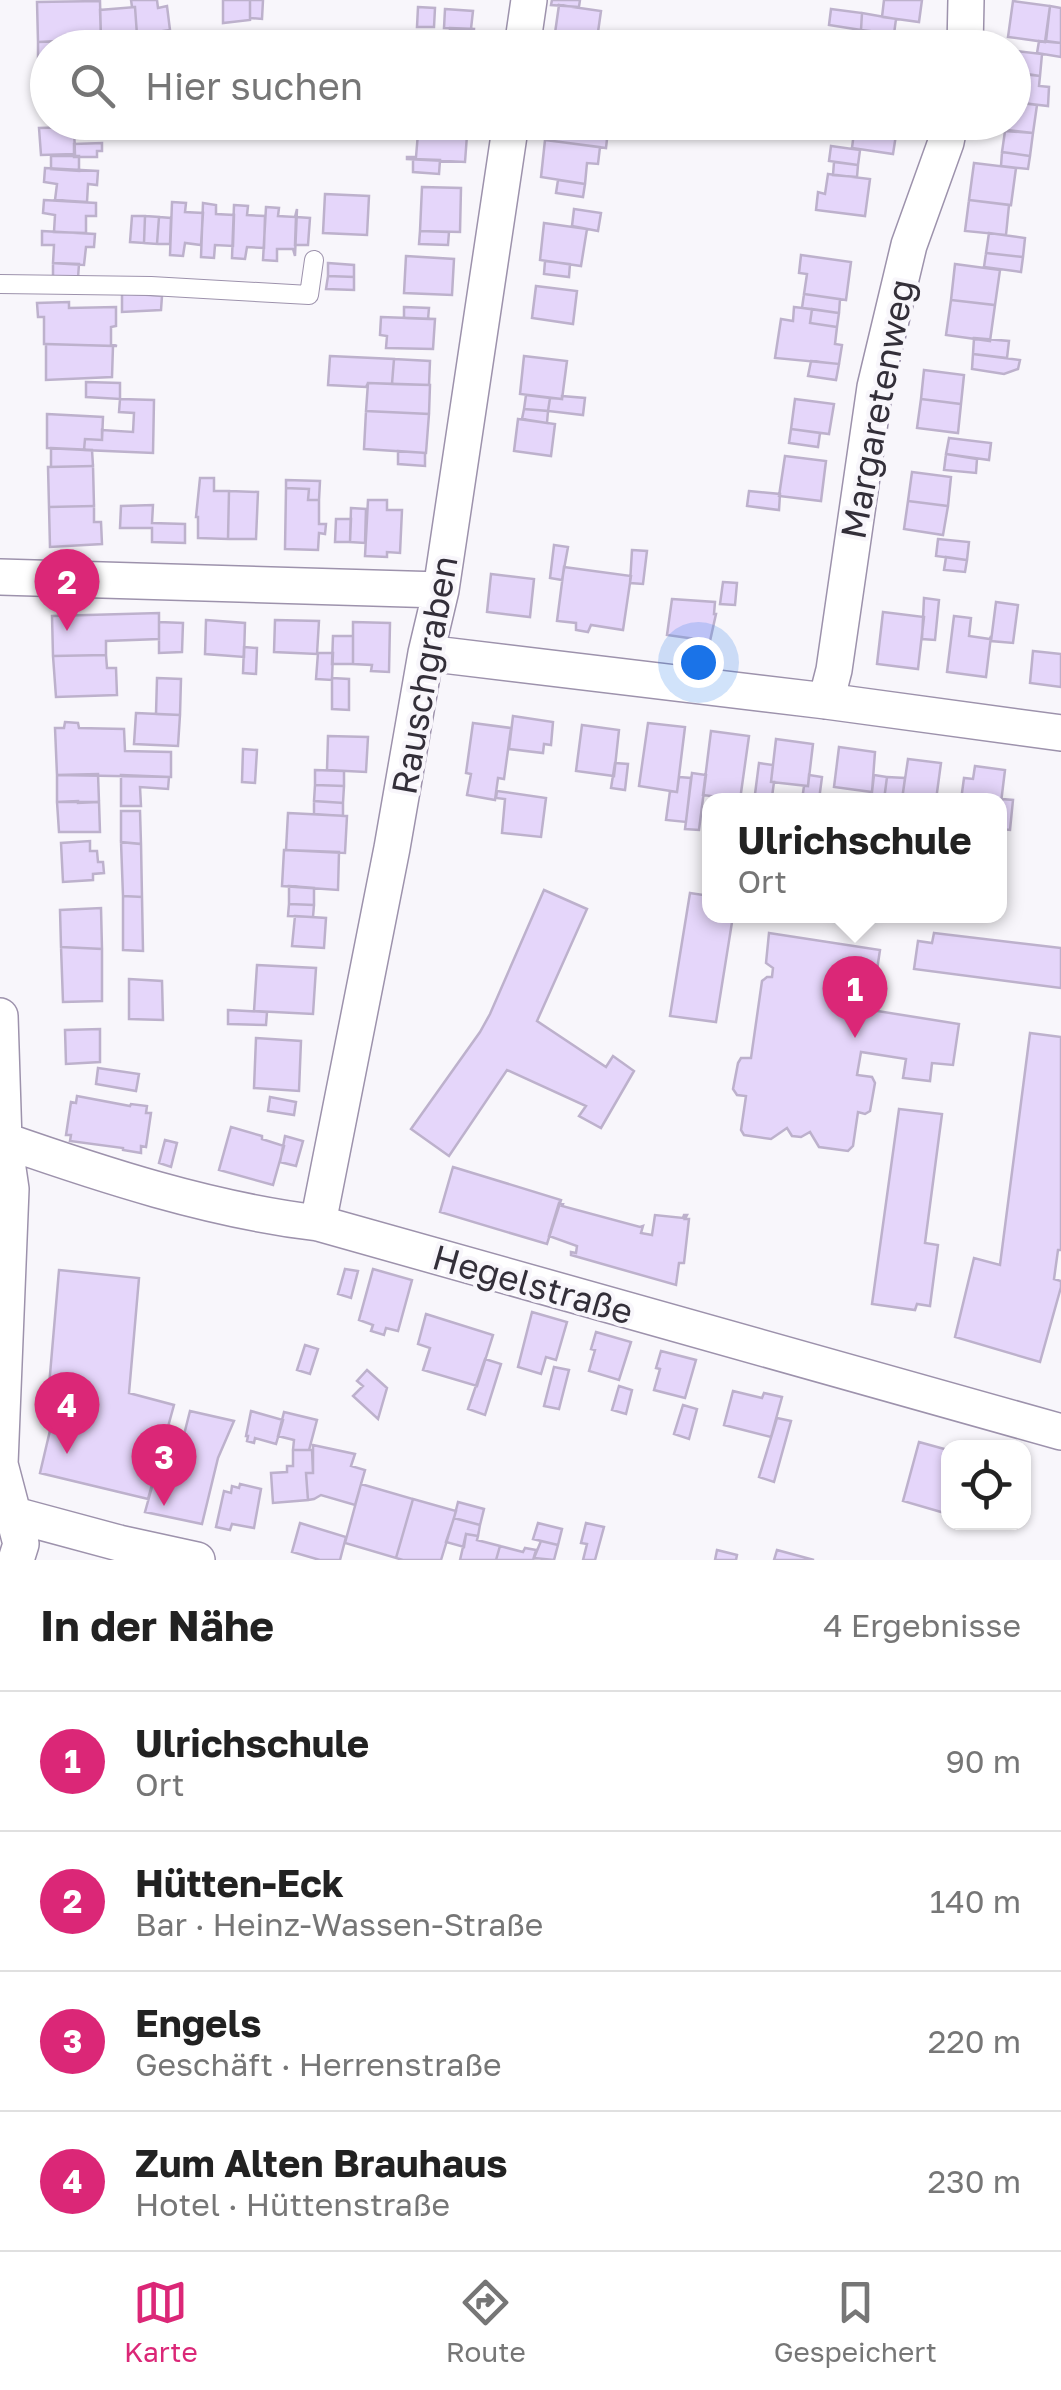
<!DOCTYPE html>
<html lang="de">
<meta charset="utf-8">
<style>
body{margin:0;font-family:"Golos Text",sans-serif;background:#f2f2f2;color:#222}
.controls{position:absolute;right:30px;bottom:30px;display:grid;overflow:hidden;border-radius:20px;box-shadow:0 2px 8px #0004}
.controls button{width:90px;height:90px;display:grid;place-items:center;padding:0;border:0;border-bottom:2px solid #e0e0e0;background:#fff;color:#222;font:50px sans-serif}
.you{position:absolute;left:698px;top:662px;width:35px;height:35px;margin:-25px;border:8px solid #fff;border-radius:50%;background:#1a73e8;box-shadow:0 0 0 15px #1a73e833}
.badge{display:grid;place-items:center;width:65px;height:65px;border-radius:50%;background:#db2777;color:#fff;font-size:32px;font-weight:700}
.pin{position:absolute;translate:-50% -82px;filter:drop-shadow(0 2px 5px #0008)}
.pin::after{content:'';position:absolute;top:52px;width:35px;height:30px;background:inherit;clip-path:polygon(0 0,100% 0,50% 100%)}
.popup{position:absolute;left:702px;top:793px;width:305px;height:130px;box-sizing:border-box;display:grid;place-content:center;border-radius:20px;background:#fff;filter:drop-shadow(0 2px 8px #0005);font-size:32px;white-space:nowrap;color:#767676}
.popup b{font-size:38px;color:#222}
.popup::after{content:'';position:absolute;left:50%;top:100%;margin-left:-20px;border:20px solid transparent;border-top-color:#fff}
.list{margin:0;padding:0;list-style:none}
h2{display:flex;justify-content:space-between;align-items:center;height:130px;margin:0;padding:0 40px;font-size:42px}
h2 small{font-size:32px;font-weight:400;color:#767676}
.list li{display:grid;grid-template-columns:65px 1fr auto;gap:30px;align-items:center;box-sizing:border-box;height:140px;padding:0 40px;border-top:2px solid #e0e0e0}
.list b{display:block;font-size:38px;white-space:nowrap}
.list p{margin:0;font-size:32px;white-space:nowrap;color:#767676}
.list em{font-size:32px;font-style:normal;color:#767676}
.icon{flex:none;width:55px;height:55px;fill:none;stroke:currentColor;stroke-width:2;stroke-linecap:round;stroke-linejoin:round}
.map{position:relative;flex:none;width:1061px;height:1560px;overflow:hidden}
.search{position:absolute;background:#fff;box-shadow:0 2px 8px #0004;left:30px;right:30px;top:30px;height:110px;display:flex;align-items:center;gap:25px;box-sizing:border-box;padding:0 35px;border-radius:55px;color:#767676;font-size:38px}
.sheet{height:690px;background:#fff}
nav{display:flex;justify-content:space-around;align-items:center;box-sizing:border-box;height:140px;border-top:2px solid #e0e0e0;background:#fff;font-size:28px;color:#767676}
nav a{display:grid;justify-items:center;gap:5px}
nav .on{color:#db2777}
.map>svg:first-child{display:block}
.building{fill:#e5d6fa;stroke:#bdb1cc;stroke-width:2.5}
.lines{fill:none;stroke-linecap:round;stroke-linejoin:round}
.lane-casing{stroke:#9d92ac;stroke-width:20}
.street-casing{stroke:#9d92ac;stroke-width:38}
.lane{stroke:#fff;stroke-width:18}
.street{stroke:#fff;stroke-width:35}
.labels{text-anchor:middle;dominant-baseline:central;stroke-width:8;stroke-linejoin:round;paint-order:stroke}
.street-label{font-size:35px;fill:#332f39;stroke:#f8f6fb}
</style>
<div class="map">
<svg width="1061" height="1560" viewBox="0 0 1061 1560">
<rect width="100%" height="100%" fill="#f8f6fb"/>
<path class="building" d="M131 0H157L158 8 167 6 170 30 137 35 135 7H132Z
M223 0H250V20L223 23Z
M250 0H263L262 19 250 18Z
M552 0H580L579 7 551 5Z
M884 0H922L919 22 882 17Z
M100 1 101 39 38 42 37 2Z
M1013 1 1050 6 1045 42 1008 37Z
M559 5 601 11 596 46 554 40Z
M1050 6 1061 8V43L1046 41Z
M135 7 137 35 101 39 100 10Z
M418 7 435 8 434 27H417Z
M445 9 473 11 471 29 444 28Z
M831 9 862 13 861 30 829 25Z
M862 13 896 19 894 34 861 30Z
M450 28 474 29 473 44 449 42Z
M861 30 895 35 893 48 859 44Z
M116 37 117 48H70L69 41Z
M554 40 596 46V48H554Z
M69 41 70 48H48V80L38 81V42Z
M438 41 473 44V48H438Z
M1039 41 1061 43V57L1037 53Z
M1016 51 1042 54 1040 76 1014 72Z
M1014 73 1040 76 1039 86 1049 87 1048 106 1014 102Z
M1014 102 1037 105 1033 133 997 129V122H1014Z
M413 122H468L465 162 407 159V157H416L418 133 412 132Z
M609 122 606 148 545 140 546 122Z
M848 122H898L893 154 852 148 854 132 847 131Z
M74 127 75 154 41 155 39 128Z
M1005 131 1033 133 1030 156 1002 152Z
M545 140 600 147 598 164 587 163 585 184 541 177Z
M102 143V151H97V157H74V144Z
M831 146 860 150 858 165 829 161Z
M1002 152 1030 156 1028 169 1001 166Z
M51 156H79V171L51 169Z
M413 159 440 160 439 174 413 172Z
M834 162 858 165 857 177 833 175Z
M974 163 1016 168 1011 205 969 200Z
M45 168 98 171 97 185 88 184 87 202 55 200 57 184 44 182Z
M828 174 870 179 865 216 816 210 818 192 825 194Z
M558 180 585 184 583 197 556 193Z
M422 187 461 188 460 232 420 231Z
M325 194 369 196 367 235 323 233Z
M44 200 96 203V216H86V233L54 232 55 215 43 213Z
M969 200 1009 205 1006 235 965 231Z
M172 202 186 203 185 212 203 213 201 245 185 243 183 256 170 255Z
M203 203 216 205V214L234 215 233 246 215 245 214 258 201 257Z
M234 205 248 206 247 215 265 216 264 248 247 247 245 259 232 258Z
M266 207 279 208 278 216 295 217 297 209 295 256 293 249H277V261L263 260Z
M574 209 601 213 598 231 572 226Z
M132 216H145L144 243 130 242Z
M145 216 159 217 157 244 144 243Z
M159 217 171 218 170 244H157Z
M296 217 310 218 308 245H295Z
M544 223 587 229 581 266 540 260Z
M42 231 95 234 94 247H86L84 265 53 263 54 245H42Z
M420 231 449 232 448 245 419 244Z
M989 233 1025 238 1023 257 986 253Z
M986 253 1023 257 1021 272 984 267Z
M801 255 851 262 846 300 804 294 807 274 799 273Z
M406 256 454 259 452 295 404 293Z
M545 261 570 264 569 277 544 274Z
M53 263 79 264 78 278 53 276Z
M328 263 354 265V277L328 276Z
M955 264 1000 270 995 305 951 300Z
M328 276 354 277V290L326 289Z
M536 286 577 291 573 324 532 318Z
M122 293 162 296 161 310 122 312Z
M804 294 840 299 839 313 802 308Z
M951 300 995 305 990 341 946 335Z
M69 302V308L116 307V326L111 327V344L117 346 44 344V317H38L37 303Z
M404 307 429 308 428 319 404 318Z
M794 307 812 309 810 323 837 327 835 344 842 345 839 364 775 358 781 319 793 321Z
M812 309 839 313 837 327 810 323Z
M381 317 435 319 433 349 386 348 387 336 380 335Z
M974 338 1009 341 1007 358 973 354Z
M46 344 113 346 112 377 46 380Z
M973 354 1020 360 1018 369 1004 374 972 369Z
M330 356 394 359 392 384 368 383 366 387 328 385Z
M524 356 567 361 562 399 520 394Z
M394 359 430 361 429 385 392 384Z
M811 361 839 364 836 380 808 376Z
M924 370 964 375 961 404 921 399Z
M86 382 120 383V399L86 397Z
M368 383 430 385 429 414 366 411Z
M526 395 550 398 548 411 524 409Z
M562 396 585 398 583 415 548 411 550 398 562 399Z
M120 399 154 400 153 453 84 450 85 439 102 440V430L133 432 134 413 119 412Z
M795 399 834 404 829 434 791 429Z
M921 399 961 404 958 433 917 428Z
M524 409 548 411 547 423 522 419Z
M366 411 429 414 426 453 364 449Z
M47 414 103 417 102 440 85 439 84 450 47 448Z
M518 419 555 424 551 456 514 451Z
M791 429 820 433 818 447 789 443Z
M949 438 991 443 989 460 946 454Z
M51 448 92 450 93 466 51 467Z
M398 451 425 453V466L398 464Z
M946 454 977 459 976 473 944 470Z
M785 456 826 461 821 501 779 496Z
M93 466 94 506 49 507 48 467Z
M912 472 951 477 948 506 908 501Z
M200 478H214V491H229L228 539 198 538V517H196Z
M286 480 320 481 319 500H308L309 489 286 488Z
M286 488 309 489 308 500H319V524H326L325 534 319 533 318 550 285 549Z
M229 491 258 492 256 539H228Z
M749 491 780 494 779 510 747 506Z
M368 500H387V510H402L400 553 387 552V557L365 556Z
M908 501 948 506 943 535 904 529Z
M153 505 152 523 185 524V543L152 542V528H120L121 506Z
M94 506V522H101L102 544 50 547 49 507Z
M351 508 366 509 365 543 350 542Z
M336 519H351L350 542H335Z
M938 539 969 542 967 560 936 556Z
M554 545 568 547 562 580 550 578Z
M632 550 647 551 643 584 630 583Z
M946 557 967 560 965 572 944 570Z
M564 567 631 576 623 630 591 625 588 632 576 630V623L557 621Z
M491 574 534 579 530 617 487 612Z
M723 582 737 583 735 605 720 604Z
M924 598 939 600 935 640 922 639Z
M672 599 715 602 714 614H716L710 641 667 635Z
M996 602 1018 605 1013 643 991 641Z
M883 612 924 617 918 669 877 664Z
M159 613V639L106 641V655L53 656 52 616Z
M954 616 971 618 969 636 990 639 991 636 986 677 947 672Z
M206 620 245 623 244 657 205 654Z
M275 620 319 621 317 654 274 652Z
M159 622 183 623 182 652 159 653Z
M353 622 390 623 389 672 371 671 372 665 353 664Z
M333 636H353V664H332Z
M244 647 257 648 256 674 243 673Z
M1033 651 1061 654V687L1030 683Z
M318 653H333L332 680 316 679Z
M106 655 107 668H116L117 695 56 697 53 656Z
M157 678 181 679 180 715 156 714Z
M332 678 349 679V710L332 709Z
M136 713 180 715 178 746 134 744Z
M513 716 553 722 551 745 544 744 543 753 509 749Z
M65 722 78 723 79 728 124 729 125 751 171 752V777L57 775 55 728H64Z
M473 723 511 728 504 779 498 778 495 800 467 795 471 774 466 773Z
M648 723 685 727 677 792 639 786Z
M582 725 619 730 614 776 576 771Z
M711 731 749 736 740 800 703 795Z
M328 736 368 737 366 772 327 770Z
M776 739 813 744 808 786 771 782Z
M839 747 875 752 872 792 834 787Z
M243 749 257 750 255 783 242 782Z
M908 759 941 763 936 800 902 799Z
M615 763 628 764 625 790 611 788Z
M759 763 773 765 771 782H774L772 797 755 794Z
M975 766 1005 770 1000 811V800H961L964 778 973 779Z
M315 770 344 771V786L315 785Z
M692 773 706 775 699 830 685 829Z
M98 774 99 802H57V775Z
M121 775 169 777 168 789 140 787 141 806H121Z
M809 775 822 777 819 800H802L804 786H808Z
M874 775 887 777 884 800H871Z
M679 777 691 778 686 822 666 820 670 791 677 792Z
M887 777 905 778 902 800H884Z
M315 785 344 786 343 803 314 801Z
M497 791 546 798 541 837 502 833 505 799 496 798Z
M1002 799 1013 800 1010 830 1000 829Z
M78 801V803L99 802 100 832H59L57 802Z
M314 801 343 803V816L314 814Z
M121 811H140L141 844 121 842Z
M288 813 347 816 345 853 286 850Z
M90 841V851H97L98 862H103L104 873 93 874V880L63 882 61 843Z
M121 842 141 844 142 897 123 896Z
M284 850 339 852 338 890 282 886Z
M289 886 314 888V905L289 904Z
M544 890 587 909 537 1021 606 1067 613 1056 634 1071 601 1128 579 1116 586 1106 507 1070 449 1156 411 1129 480 1032 490 1014Z
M690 893 710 896V916H733L716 1022 670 1016Z
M123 896 142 897 143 951 123 950Z
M289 904 314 905 313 917 288 916Z
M101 908 102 949 61 947 60 910Z
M295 916 326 918 324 948 292 946Z
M769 933 880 950 871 1010 959 1024 953 1065 932 1063 930 1081 903 1078 906 1059 861 1052 857 1075 872 1077 875 1083 870 1111 865 1114 858 1112 853 1146 848 1151 819 1147 810 1132 801 1137 792 1136 787 1128 771 1139 744 1135 741 1130 746 1096 737 1095 733 1089 738 1063 741 1058H751L762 981 767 977H772L773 968 766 963Z
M934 933 1061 948V988L914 969 918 941 932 943Z
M61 947 102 949V1001L63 1002Z
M257 965 316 968 313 1014 254 1011Z
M129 979 162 981 163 1020 129 1019Z
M228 1010 267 1012 266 1025 228 1024Z
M100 1029V1062L66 1064 65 1030Z
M1030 1033 1061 1037V1250H1058L1054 1279 1061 1281V1287L1040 1362 955 1337 974 1258 1000 1265Z
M256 1038 301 1041 299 1091 254 1088Z
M98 1068 139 1074 136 1091 96 1084Z
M77 1096 130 1106 131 1104 147 1106 146 1113H151L146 1147 141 1146V1153L123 1150V1148L70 1141 71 1135H66L71 1102 76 1103Z
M270 1097 296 1102 294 1115 268 1111Z
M899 1109 942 1114 925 1243 938 1245 930 1306 917 1304 915 1310 872 1304Z
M231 1127 262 1136V1139L284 1146 273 1185 219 1170Z
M285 1136 303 1141 296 1166 280 1162Z
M165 1140 177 1143 171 1167 159 1163Z
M453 1167 561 1200 547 1244 440 1212Z
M559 1203 563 1204 562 1206 640 1227 643 1226 641 1233 652 1235 655 1215 683 1218 684 1215H687L685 1219H689L684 1263H679L676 1285 571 1255V1252L576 1253 577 1246 549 1236Z
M345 1269 358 1271 351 1298 338 1294Z
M373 1269 412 1280 398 1331 386 1328 384 1335 371 1331 373 1325 359 1320Z
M59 1270 139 1278 129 1393 174 1405 148 1499 40 1473 52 1422 46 1421Z
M532 1312 567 1322 556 1360 546 1357 541 1374 518 1367Z
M426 1314 493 1335 477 1386 423 1370 430 1348 418 1344Z
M596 1332 631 1342 619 1380 589 1371 595 1350 591 1349Z
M305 1345 318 1349 310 1374 297 1370Z
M661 1351 696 1360 685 1398 654 1390 660 1369 656 1368Z
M485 1359 501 1364 485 1415 468 1409Z
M554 1367 569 1370 559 1409 544 1406Z
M367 1370 387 1388 378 1419 353 1396 363 1386 357 1381Z
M619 1386 632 1390 626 1414 612 1410Z
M733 1391 762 1398 764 1393 782 1397 771 1437 724 1425Z
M683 1405 697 1409 689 1439 674 1434Z
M190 1411 234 1421 218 1458 202 1524 145 1512 155 1476 172 1482Z
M251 1411 283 1420 276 1444 255 1438 254 1443 247 1441 248 1436H246Z
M284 1412 317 1420 309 1450H293L294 1440 278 1436Z
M777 1418 791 1421 774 1482 759 1477Z
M919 1442 948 1450V1514L903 1501Z
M313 1445 355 1454 351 1466 365 1470 355 1505 321 1495 314 1499 308 1500 306 1473H313Z
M293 1450H312L313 1473H306L308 1500 273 1503 271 1473 287 1472V1466H293Z
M240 1484 261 1489 254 1528 232 1524 230 1530 216 1527 224 1491 231 1493 232 1486 239 1488Z
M361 1484 413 1499 396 1558 345 1543Z
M413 1499 456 1511 441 1560H403L396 1558Z
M458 1502 484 1509 480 1525 454 1518Z
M454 1518 480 1525 478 1536 466 1534 464 1547 446 1542Z
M300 1523 346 1537 340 1560H320L292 1552Z
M538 1523 562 1529 558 1545 533 1539Z
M586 1523 604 1527 595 1560H583L587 1544 581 1543Z
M466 1534 478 1536 477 1540 500 1546 496 1560H460Z
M541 1541 558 1545 554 1560 534 1558Z
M500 1546 523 1552 525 1548 536 1550 533 1560H496Z
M717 1550 737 1555 736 1560H715Z
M777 1550 814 1560H774Z"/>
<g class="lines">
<defs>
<path id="lane" d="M0 284 151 286 309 295 314 260"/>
<path id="street" d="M522 48 529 0
M965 48 966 0
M0 577 441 590
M426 653 826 701 1061 733
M826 701 834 670 875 387 909 245 946 142 950 122
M0 1016 4 1141 11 1189 0 1464 21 1544 16 1560
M0 1139C103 1175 210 1210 318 1223L1061 1432
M318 1223 392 848 426 653 441 590 511 122
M0 1511 119 1543 197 1560"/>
</defs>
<use href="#lane" class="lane-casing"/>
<use href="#street" class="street-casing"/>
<use href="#lane" class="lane"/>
<use href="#street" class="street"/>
</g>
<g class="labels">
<g class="street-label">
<text transform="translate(877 409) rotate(-79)">Margaretenweg</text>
<text transform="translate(424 675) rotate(-80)">Rauschgraben</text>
<text transform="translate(533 1284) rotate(16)">Hegelstraße</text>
</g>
</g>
</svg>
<div class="controls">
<button><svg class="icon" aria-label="locate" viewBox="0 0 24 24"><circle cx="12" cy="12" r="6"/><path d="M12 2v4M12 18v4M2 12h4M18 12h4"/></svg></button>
</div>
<div class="you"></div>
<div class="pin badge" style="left:855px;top:1038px">1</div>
<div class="popup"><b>Ulrichschule</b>Ort</div>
<div class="pin badge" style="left:67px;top:631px">2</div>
<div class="pin badge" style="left:164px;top:1506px">3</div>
<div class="pin badge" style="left:67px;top:1454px">4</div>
<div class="search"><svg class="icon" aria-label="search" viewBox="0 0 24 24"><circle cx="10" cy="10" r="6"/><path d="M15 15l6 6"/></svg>Hier suchen</div>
</div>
<section class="sheet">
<h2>In der Nähe<small>4 Ergebnisse</small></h2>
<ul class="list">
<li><span class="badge">1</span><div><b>Ulrichschule</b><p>Ort</p></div><em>90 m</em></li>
<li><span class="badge">2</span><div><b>Hütten-Eck</b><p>Bar · Heinz-Wassen-Straße</p></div><em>140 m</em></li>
<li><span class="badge">3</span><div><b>Engels</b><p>Geschäft · Herrenstraße</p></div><em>220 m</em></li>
<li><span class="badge">4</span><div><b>Zum Alten Brauhaus</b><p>Hotel · Hüttenstraße</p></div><em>230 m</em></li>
</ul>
</section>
<nav>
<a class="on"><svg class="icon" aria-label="map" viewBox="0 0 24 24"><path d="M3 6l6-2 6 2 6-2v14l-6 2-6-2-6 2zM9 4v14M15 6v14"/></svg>Karte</a>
<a><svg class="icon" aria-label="directions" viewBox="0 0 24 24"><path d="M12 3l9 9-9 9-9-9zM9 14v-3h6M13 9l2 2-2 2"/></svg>Route</a>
<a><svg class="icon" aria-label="saved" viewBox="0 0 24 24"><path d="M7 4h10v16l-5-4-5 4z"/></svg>Gespeichert</a>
</nav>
